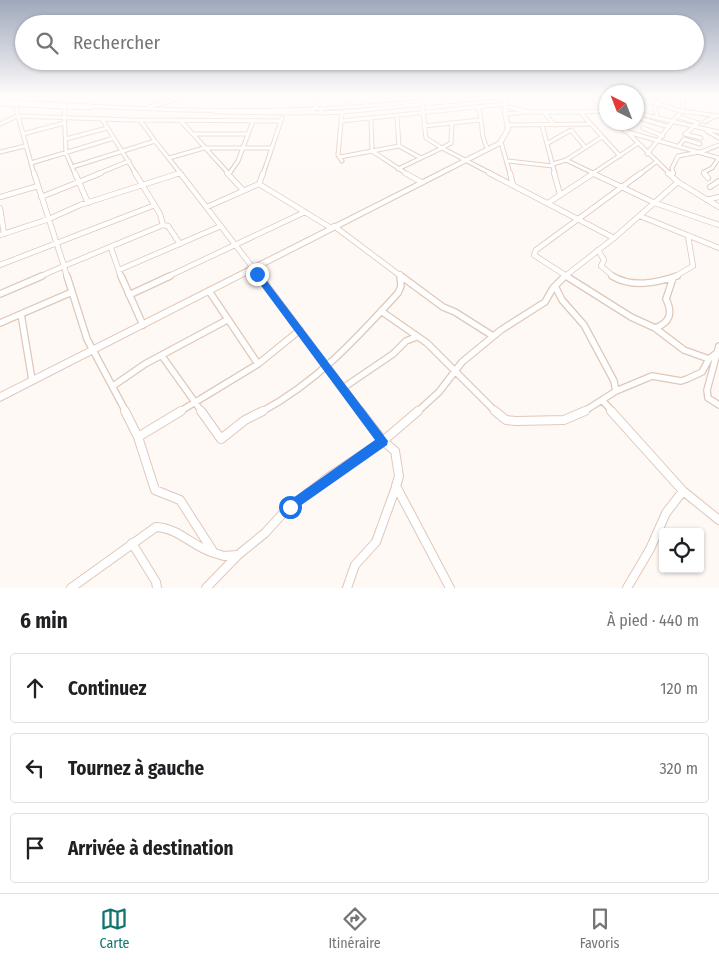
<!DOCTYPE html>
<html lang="fr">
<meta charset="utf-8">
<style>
body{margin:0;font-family:"Fira Sans Condensed",sans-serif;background:#f6f6f6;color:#202124}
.controls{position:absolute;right:15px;bottom:15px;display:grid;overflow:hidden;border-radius:5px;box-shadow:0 1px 4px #0004}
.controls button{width:45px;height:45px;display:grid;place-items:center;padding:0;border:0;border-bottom:1px solid #e0e0e0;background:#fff;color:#202124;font:25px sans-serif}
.compass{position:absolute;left:599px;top:85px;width:45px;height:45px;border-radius:50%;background:#fff;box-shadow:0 1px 4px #0004;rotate:318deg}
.stop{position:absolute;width:15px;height:15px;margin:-11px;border:4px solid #1a73e8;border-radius:50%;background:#fff}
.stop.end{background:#1a73e8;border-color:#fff;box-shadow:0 1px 5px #0008}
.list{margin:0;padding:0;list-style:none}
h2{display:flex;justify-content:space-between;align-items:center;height:65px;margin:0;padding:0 20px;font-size:21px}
h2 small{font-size:16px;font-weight:400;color:#757577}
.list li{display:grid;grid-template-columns:32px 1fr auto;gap:15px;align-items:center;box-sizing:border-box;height:70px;margin:0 10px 10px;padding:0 10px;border:1px solid #e0e0e0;border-radius:5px}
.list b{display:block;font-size:19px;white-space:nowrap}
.list em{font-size:16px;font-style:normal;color:#757577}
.icon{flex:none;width:28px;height:28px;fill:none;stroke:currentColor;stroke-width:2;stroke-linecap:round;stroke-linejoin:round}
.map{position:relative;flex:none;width:719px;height:588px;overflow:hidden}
.search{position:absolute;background:#fff;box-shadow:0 1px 4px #0004;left:15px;right:15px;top:15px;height:55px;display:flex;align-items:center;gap:12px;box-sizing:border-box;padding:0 18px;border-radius:28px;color:#757577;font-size:19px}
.sheet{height:305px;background:#fff}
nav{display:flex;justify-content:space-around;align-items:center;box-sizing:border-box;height:70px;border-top:1px solid #e0e0e0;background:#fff;font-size:14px;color:#757577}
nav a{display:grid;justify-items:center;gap:2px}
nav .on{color:#0f766e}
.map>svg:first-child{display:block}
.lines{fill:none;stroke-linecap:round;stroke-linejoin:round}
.minor-far3-casing{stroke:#e1c7b9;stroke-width:5}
.minor-far2-casing{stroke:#e1c7b9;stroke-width:6}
.minor-far1-casing{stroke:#e1c7b9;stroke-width:8}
.minor-casing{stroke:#e1c7b9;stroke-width:10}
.tertiary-casing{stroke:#e1c7b9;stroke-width:2}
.primary-casing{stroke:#e1c7b9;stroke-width:2}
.minor-far3{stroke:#fff;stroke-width:3}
.minor-far2{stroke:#fff;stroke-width:4.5}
.minor-far1{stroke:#fff;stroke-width:5.5}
.minor{stroke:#fff;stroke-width:8}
.tertiary{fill:#fff;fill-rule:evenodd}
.primary{fill:#fff;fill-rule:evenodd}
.route{fill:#1a73e8}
</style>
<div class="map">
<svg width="719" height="588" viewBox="0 0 719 588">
<rect width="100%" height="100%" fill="#fff9f6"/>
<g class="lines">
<defs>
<path id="minor-far3" d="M591 95 606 111
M592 95H606
M716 95 719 96
M636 100 654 103 682 95
M654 103 681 111 719 116
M0 104 91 108
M422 104 426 138 442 148 451 143 452 122
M656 104 655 110 658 118
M15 105 34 174
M505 106 529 112H580L620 156
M64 107 66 153 75 174
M149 107 190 95
M349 107 350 100 356 95
M478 107C484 121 479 135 488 149
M321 109 322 113 342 112 506 96
M312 110 318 105V95
M215 112 302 113
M302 112 322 113
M342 112 338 155 342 161
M580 112 606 111
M545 113 554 125
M636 113 719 132
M506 114 526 112
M643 115 639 118 669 127
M677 116 698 123
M102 119 136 174
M371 119 372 151 407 174
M140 120 155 141
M180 120 229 174
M341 121 505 104
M617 122 670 174
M704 122 716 116
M698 123 685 134 701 138
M0 124 17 116 133 120 281 121
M508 125 590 124
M542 125 555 174
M424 126 480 120
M643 128 663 136
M624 131 719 158
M707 131 719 138
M23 134 64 123
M193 134H248
M66 139 107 128
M501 142 510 174
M548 143 571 130 585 147
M399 146 421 158
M679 146 684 139 700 144
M243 148H272
M0 152 25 146
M701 152 719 145
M647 154 684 107 682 95
M340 157 399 146 397 116
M169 158 204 148H242
M566 160 595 174
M507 161 553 166
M31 163 114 138
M553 164 566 160 602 137
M72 167 155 141 181 174
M398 169 442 148 492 174
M97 174 129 161
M177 174 180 173
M229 174 238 161 253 121
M263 174 282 118
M592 174 637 144
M640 174 656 162
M673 174 672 168 678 156 699 152
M705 174 704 172 712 168 719 158"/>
<path id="minor-far2" d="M34 173 64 266 163 225
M75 173 88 203
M135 173 160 214 163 225 168 226 180 244
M180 173 260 277
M227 173 243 190
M405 173 421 182
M489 173 614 238
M510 173 513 185
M554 173 560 194
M592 173 655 203 719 225
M704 173 708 178
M670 174 673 173
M678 182 719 207
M259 184 263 173
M710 187 719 181
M0 197 38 186
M41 197 101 173
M707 200 719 197
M548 203 594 173
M207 207 259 184 331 228
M0 208 4 234
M640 216 719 248
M334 226 402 277
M0 235 49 219 80 205 180 173
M111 248 121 277
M598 250 604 260 601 266 614 277
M0 265 155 205
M119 270 221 226
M400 274V277
M39 277 64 266 67 277
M167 277 305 212
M564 277 614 238 678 182 668 173
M568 277 534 255 536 250 641 173
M674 277 693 266 688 236"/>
<path id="minor-far1" d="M67 276 87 339 126 412
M121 276 143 325
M259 276 361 412
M401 276 443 307 455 312 493 336
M566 276 631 317 655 328 684 350 709 359
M612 276C632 288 656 283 677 276
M555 286 562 300 584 325 614 381 616 391
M209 291 258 364
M0 294 42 276
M129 295 170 276
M381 311 427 343 496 412
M21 314 32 380
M0 323 72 292
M655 328C670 323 673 313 666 299L673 278
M719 346 707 390 708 398 719 405
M162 356 202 412
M113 386 145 364 227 320
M343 388 393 354 406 341 416 337
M602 400 613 412
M179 412 258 364 300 330
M261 412C316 383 357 338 398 293L401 286 400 276
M417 412 439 392 462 362 501 330 545 302 553 288 565 276
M583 412 616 391 652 376 681 381 687 379 702 372 709 359 718 352"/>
<path id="minor" d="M125 411 138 437 155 490 180 500 214 553 224 556 237 555
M201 411 221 439 245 420 263 411
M360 411 383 441 395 451 399 476 396 486 450 588
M495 411 506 420 516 421 564 420 585 411
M611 411 683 491 719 520
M138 437 181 411
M132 543 156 582 157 588
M71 588 156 527C179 528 193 547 214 553
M206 588 238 555 265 533 285 511 329 477 383 441 418 411
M347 588 355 565 376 542 396 487
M627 588 650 549 666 513 683 491"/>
<path id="tertiary" d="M504 95H508L507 112 510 129 502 144 0 401V393L498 142 506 129 503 112Z"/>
<path id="primary" d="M469 95H481L479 96C404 105 330 111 255 112 170 113 85 107 0 104V100C84 104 169 110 253 109 326 109 397 103 469 95Z"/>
</defs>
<use href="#minor-far3" class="minor-far3-casing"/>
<use href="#minor-far2" class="minor-far2-casing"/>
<use href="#minor-far1" class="minor-far1-casing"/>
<use href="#minor" class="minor-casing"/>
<use href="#tertiary" class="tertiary-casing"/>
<use href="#primary" class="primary-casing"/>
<use href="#minor-far3" class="minor-far3"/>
<use href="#minor-far2" class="minor-far2"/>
<use href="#minor-far1" class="minor-far1"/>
<use href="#minor" class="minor"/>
<use href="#tertiary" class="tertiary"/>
<use href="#primary" class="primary"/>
</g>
<linearGradient id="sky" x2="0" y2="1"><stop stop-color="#9fa8bb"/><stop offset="0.54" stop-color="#fffcfb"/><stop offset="1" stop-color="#fffcfb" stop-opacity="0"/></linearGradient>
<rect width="719" height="177" fill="url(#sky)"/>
<path class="route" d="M257 271 260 272 388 441 387 445 290 513 286 511 284 507 286 503 375 440 254 276V272Z"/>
</svg>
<div class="controls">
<button><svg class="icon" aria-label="locate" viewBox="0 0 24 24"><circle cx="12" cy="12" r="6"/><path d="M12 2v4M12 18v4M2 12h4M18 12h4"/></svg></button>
</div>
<svg class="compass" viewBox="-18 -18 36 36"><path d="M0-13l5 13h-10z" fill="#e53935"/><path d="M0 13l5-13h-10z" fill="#757577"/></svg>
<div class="stop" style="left:290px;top:507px"></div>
<div class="stop end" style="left:257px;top:274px"></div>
<div class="search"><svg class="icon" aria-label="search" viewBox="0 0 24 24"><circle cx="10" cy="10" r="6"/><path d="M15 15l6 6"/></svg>Rechercher</div>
</div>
<section class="sheet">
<h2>6 min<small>À pied · 440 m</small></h2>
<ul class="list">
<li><svg class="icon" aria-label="ahead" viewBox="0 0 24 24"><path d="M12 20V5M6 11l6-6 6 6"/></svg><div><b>Continuez</b></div><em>120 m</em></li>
<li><svg class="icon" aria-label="left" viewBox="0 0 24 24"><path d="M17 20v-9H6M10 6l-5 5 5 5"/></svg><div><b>Tournez à gauche</b></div><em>320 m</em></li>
<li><svg class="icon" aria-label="arrive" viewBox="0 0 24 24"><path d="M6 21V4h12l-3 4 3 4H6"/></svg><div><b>Arrivée à destination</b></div></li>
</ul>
</section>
<nav>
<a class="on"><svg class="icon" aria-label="map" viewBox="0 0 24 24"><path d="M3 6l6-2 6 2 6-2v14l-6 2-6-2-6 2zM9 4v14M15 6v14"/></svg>Carte</a>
<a><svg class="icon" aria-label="directions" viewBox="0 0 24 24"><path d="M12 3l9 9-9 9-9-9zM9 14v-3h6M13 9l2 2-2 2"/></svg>Itinéraire</a>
<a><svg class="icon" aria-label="saved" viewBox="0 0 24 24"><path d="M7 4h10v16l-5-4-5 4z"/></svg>Favoris</a>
</nav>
